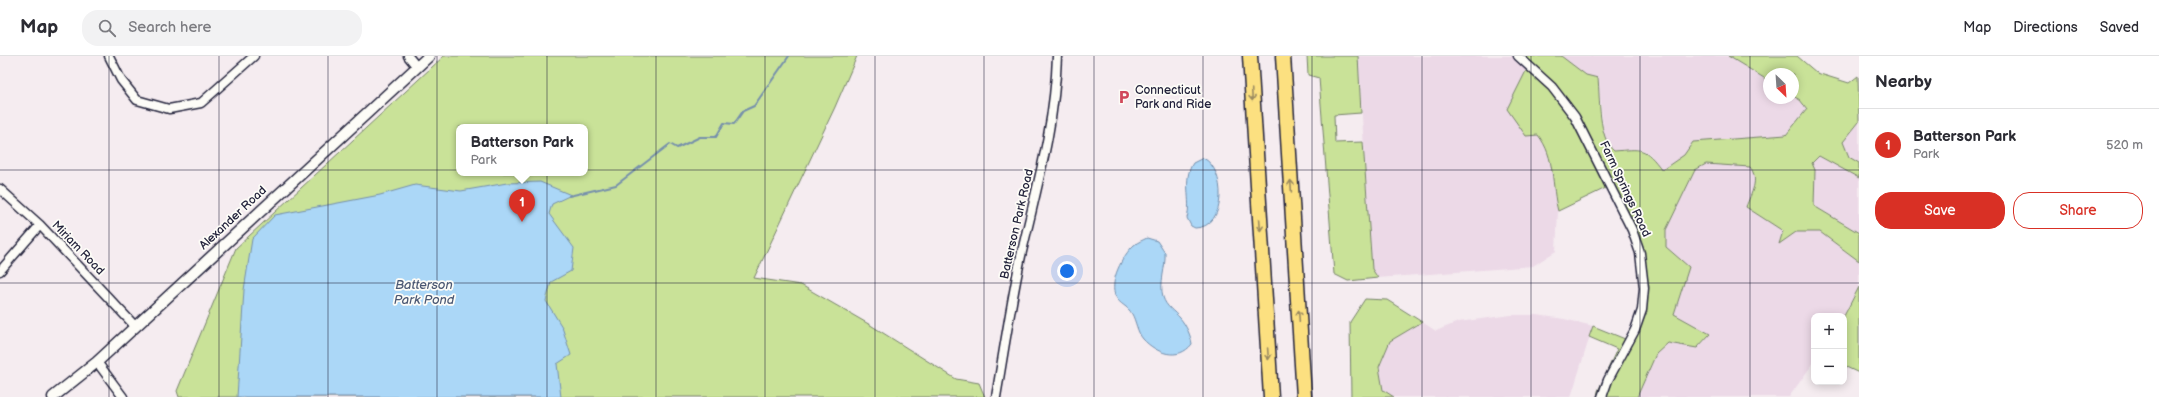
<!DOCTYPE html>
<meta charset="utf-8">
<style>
body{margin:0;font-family:"Balsamiq Sans",sans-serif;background:#f2f2f3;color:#2b2b33}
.controls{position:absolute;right:12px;bottom:12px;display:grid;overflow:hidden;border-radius:8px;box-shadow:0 2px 10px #0003}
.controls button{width:36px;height:36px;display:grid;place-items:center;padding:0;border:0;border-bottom:1px solid #e1e1e2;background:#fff;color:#2b2b33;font:20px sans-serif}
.compass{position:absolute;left:1763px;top:12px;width:36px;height:36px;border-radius:50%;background:#fff;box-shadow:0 2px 10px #0003;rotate:155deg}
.you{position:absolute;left:1067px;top:215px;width:14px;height:14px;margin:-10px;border:3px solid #fff;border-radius:50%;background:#1a73e8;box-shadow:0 0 0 6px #1a73e833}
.badge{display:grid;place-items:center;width:26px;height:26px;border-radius:50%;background:#d93025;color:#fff;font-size:13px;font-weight:700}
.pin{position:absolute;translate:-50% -33px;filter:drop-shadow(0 1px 2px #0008)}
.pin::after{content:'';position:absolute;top:21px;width:14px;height:12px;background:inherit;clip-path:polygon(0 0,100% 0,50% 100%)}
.popup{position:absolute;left:456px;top:68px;width:132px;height:52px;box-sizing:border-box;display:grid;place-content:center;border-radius:8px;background:#fff;filter:drop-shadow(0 1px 3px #0005);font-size:13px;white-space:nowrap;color:#7c7c81}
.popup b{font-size:15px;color:#2b2b33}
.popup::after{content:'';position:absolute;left:50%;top:100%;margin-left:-8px;border:8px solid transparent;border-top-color:#fff}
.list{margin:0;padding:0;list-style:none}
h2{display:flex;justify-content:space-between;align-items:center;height:52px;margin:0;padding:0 16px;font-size:17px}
h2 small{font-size:13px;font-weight:400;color:#7c7c81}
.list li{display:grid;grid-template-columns:26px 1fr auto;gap:12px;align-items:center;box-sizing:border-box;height:72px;padding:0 16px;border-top:1px solid #e1e1e2}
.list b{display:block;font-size:15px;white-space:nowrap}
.list p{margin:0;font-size:13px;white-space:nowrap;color:#7c7c81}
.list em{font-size:13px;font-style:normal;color:#7c7c81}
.actions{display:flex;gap:8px;padding:12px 16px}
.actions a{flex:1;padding:9px 0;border:1px solid #d93025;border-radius:16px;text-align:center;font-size:14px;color:#d93025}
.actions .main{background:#d93025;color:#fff}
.icon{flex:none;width:22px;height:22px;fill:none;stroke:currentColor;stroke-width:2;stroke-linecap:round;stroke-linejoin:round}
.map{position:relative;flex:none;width:1859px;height:341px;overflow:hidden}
header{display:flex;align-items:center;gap:24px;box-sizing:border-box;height:56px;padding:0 20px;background:#fff;border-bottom:1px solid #e1e1e2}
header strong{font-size:19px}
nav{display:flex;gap:22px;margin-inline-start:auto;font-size:14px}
.search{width:280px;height:36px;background:#f2f2f3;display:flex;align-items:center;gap:10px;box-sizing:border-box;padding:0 14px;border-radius:16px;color:#7c7c81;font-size:15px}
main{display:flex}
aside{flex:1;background:#fff}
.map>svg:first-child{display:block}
.built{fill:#ecd9e7}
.green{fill:#c9e298;stroke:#76826a;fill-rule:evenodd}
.water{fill:#abd7f7;stroke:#748fac}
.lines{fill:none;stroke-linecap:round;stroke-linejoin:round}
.stream{stroke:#748fac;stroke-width:2}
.minor-casing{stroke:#22223b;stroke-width:11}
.tertiary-casing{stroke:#22223b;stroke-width:13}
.motorway-casing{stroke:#22223b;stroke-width:17}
.minor{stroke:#fdfcf7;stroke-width:8}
.tertiary{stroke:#fdfcf7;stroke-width:10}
.motorway{stroke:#fce080;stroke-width:14}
.oneway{stroke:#9a8a61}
.grid{fill:none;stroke:#22223b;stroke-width:1;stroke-opacity:0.55}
.labels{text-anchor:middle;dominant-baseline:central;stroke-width:3.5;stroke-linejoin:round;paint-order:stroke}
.poi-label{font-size:12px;fill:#22223b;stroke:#fdfcf7;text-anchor:start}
.street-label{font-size:12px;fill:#22223b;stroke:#fdfcf7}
.water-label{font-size:13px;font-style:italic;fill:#4b5873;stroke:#fdfcf7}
</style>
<header>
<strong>Map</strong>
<div class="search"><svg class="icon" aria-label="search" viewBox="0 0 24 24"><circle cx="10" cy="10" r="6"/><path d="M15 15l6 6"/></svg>Search here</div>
<nav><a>Map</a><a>Directions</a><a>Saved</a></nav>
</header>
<main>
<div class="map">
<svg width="1859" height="341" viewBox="0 0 1859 341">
<rect width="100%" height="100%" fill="#f5ecf0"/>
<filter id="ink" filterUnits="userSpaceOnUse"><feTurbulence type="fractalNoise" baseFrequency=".025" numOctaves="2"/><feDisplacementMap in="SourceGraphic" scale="8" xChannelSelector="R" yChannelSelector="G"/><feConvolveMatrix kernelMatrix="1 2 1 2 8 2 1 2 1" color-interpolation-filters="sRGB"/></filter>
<g filter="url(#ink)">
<path class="built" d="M1358 0H1522L1530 7 1539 79 1547 90 1553 115 1555 143 1558 155 1556 195 1533 210 1378 222 1372 213Z
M1561 0H1728L1769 25V42H1793V40L1800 44 1807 53 1786 79 1693 86 1685 99 1661 114 1650 98 1641 93 1614 95 1609 91 1604 81 1598 22 1586 20Z
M1859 66V107L1849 101 1843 86Z
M1819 100 1859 122V177L1814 150 1815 114 1812 107Z
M1706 108 1750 110 1755 117V126L1746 151 1783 175 1779 187 1796 176H1820L1859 205V231L1844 260H1814V306L1789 341H1637L1656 298 1668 287 1697 292 1710 278 1674 258 1689 211 1666 192V174L1695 114Z
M1511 259H1537L1564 263 1593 270 1571 341H1394L1383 334 1379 311 1390 285 1422 266 1436 275 1458 266Z"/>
<path class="green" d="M444 0H857L835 51 754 222 801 229 872 270 956 323 979 327 985 341H179L177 335 236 192ZM459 71H585V117H459Z
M1307 0H1358L1361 57 1334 59 1335 87 1363 86 1372 213 1378 222 1348 225 1334 218 1319 22 1308 19Z
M1522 0H1561L1586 19 1598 22C1600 42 1598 82 1614 95 1642 93 1644 90 1662 114L1684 99 1693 86 1786 79 1807 53 1800 44 1793 40V18H1769V25L1728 0H1797L1817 17 1849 27 1858 20 1859 66 1843 86 1849 101 1859 107V122L1819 100 1812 107 1815 114 1814 150 1859 177V205L1820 176H1796L1779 188 1783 175 1746 151C1751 137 1760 124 1750 111L1706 108 1695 114 1666 174V191L1689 211 1674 258 1710 278 1697 292 1668 287 1656 298 1637 341H1597L1598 335 1617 293 1589 281 1593 270 1630 285 1639 265 1643 209 1610 130 1558 155C1551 129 1556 102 1538 79L1526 80 1507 53 1530 7Z
M1859 231V317L1844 310V260Z
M1365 243 1387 244 1422 266 1390 285 1379 311 1383 334 1394 341H1351L1350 266Z"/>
<path class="water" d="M1203 102C1226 112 1228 172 1195 172L1191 170 1187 162C1192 144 1182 124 1193 107Z
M540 126 571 139 552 148 549 158 574 192 571 215 551 226 546 245 562 271 571 299 557 308 561 341H237L244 234 252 183 275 159 380 139 415 129 461 135 507 127Z
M1147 182 1157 185 1165 197C1166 212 1159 226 1163 241 1166 251 1174 255 1180 262 1186 269 1191 280 1192 288 1178 306 1156 297 1143 283 1137 276 1136 265 1132 258 1128 250 1119 248 1116 241 1108 226 1123 199 1134 189 1138 186 1143 184 1147 182Z"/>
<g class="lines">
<path class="stream" d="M569 140 616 129 670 88 677 92 700 81H716L724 67 734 68 743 55 754 50 789 0"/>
<defs>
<path id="minor" d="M109 0 121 24 137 44 169 53 201 47 254 0
M408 0 417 11
M1518 0 1552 31 1575 61 1632 174 1640 197 1644 232 1642 254 1635 274 1608 324 1602 341
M0 133 40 169 135 270
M0 215 40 169
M97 306 123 341
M996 341C1004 294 1011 247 1021 200 1036 134 1055 69 1057 0"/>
<path id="tertiary" d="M53 341 97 306 429 0"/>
<path id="motorway" d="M1250 0 1271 341
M1283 0 1304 341"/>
</defs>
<use href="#minor" class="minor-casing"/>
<use href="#tertiary" class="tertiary-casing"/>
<use href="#motorway" class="motorway-casing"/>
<use href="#minor" class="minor"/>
<use href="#tertiary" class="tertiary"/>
<use href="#motorway" class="motorway"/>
</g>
<defs><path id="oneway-shaft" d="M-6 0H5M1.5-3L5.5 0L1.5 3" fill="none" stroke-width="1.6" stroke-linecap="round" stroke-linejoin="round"/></defs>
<g class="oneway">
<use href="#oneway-shaft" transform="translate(1252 39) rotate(87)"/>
<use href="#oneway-shaft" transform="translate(1291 130) rotate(-94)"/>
<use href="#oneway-shaft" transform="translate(1260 169) rotate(86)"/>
<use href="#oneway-shaft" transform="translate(1299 260) rotate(-94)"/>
<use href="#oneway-shaft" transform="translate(1268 298) rotate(86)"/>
</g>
</g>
<path class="grid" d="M109 0V341M219 0V341M328 0V341M437 0V341M547 0V341M656 0V341M765 0V341M875 0V341M984 0V341M1094 0V341M1203 0V341M1312 0V341M1422 0V341M1531 0V341M1640 0V341M1750 0V341M0 114H1859M0 227H1859"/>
<defs>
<symbol id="parking-bare" viewBox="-9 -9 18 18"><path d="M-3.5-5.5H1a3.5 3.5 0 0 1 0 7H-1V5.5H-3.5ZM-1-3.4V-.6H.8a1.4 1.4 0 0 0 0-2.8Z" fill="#d1495b" stroke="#fdfcf7" stroke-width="2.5" paint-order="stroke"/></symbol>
</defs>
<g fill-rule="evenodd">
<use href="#parking-bare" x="1114" y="31" width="20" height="20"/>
</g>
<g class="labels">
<g class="poi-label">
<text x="1135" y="34">Connecticut<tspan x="1135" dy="14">Park and Ride</tspan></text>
</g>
<g class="street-label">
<text transform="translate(1625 133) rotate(65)">Farm Springs Road</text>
<text transform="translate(233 162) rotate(-43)">Alexander Road</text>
<text transform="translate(1017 168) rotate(-77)">Batterson Park Road</text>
<text transform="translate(78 192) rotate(46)">Miriam Road</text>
</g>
<g class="water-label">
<text x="424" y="229">Batterson<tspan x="424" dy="15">Park Pond</tspan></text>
</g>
</g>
</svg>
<div class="controls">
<button>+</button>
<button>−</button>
</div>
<svg class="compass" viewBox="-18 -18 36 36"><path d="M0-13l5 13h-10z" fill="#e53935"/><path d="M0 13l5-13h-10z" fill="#7c7c81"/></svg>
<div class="you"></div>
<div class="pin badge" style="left:522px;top:166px">1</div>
<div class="popup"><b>Batterson Park</b>Park</div>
</div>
<aside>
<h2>Nearby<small></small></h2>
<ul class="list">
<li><span class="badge">1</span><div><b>Batterson Park</b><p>Park</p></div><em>520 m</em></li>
</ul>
<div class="actions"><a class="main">Save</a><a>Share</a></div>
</aside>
</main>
